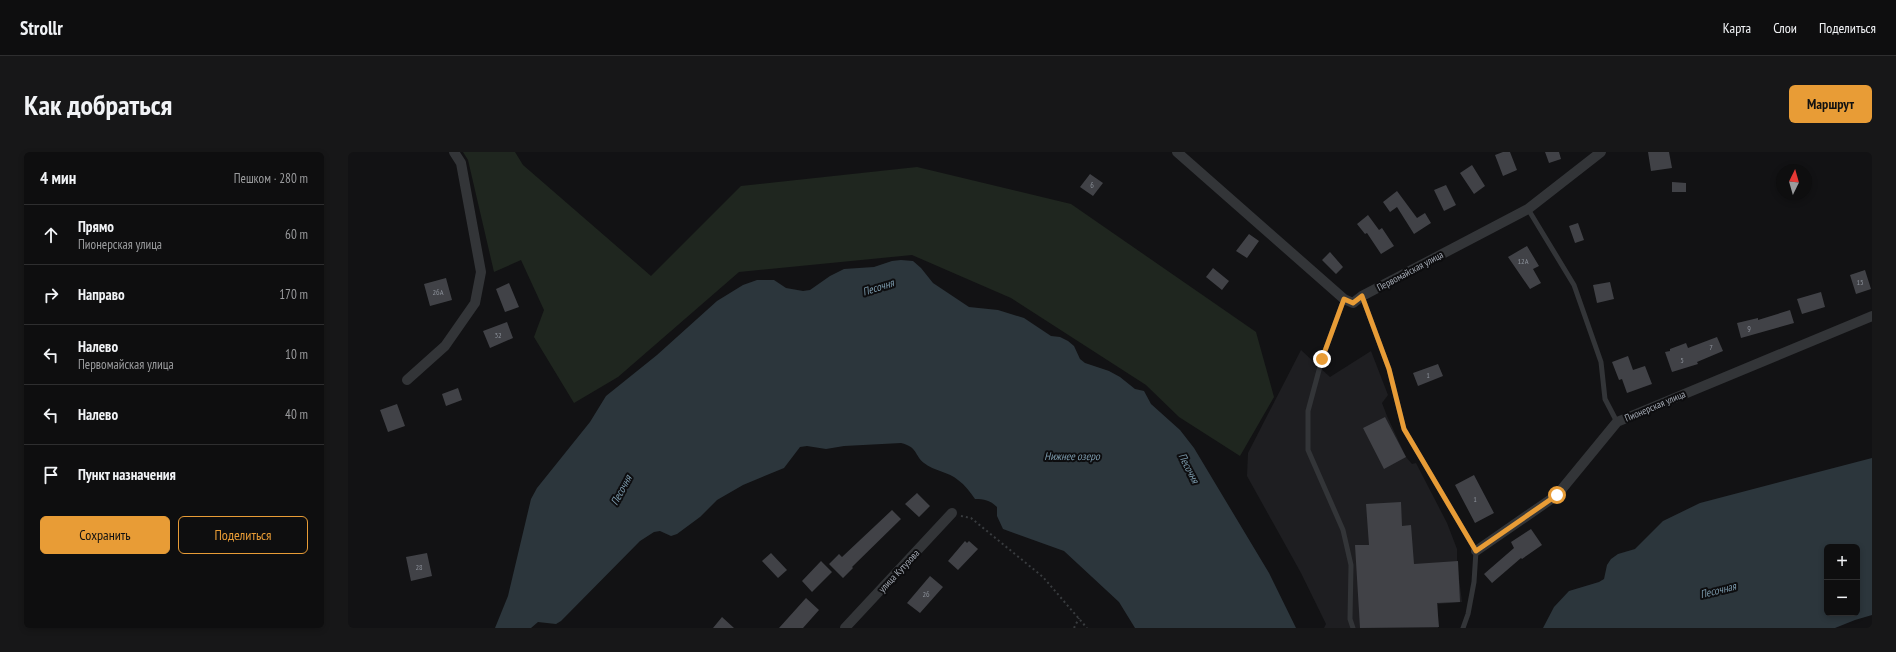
<!DOCTYPE html>
<html lang="ru">
<meta charset="utf-8">
<style>
body{margin:0;font-family:"PT Sans Narrow",sans-serif;background:#171718;color:#f1f3f6}
.controls{position:absolute;right:12px;bottom:12px;display:grid;overflow:hidden;border-radius:6px;box-shadow:0 2px 6px #0003}
.controls button{width:36px;height:36px;display:grid;place-items:center;padding:0;border:0;border-bottom:1px solid #2e2e2f;background:#0e0e0f;color:#f1f3f6;font:20px sans-serif}
.compass{position:absolute;left:1428px;top:12px;width:36px;height:36px;border-radius:50%;background:#0e0e0f;box-shadow:0 2px 6px #0003;rotate:5deg}
.stop{position:absolute;width:12px;height:12px;margin:-9px;border:3px solid #e89c36;border-radius:50%;background:#fff}
.stop.end{background:#e89c36;border-color:#fff;box-shadow:0 1px 4px #0008}
.list{margin:0;padding:0;list-style:none}
h2{display:flex;justify-content:space-between;align-items:center;height:52px;margin:0;padding:0 16px;font-size:17px}
h2 small{font-size:13px;font-weight:400;color:#9b9c9e}
.list li{display:grid;grid-template-columns:26px 1fr auto;gap:12px;align-items:center;box-sizing:border-box;height:60px;padding:0 16px;border-top:1px solid #2e2e2f}
.list b{display:block;font-size:15px;white-space:nowrap}
.list p{margin:0;font-size:13px;white-space:nowrap;color:#9b9c9e}
.list em{font-size:13px;font-style:normal;color:#9b9c9e}
.actions{display:flex;gap:8px;padding:12px 16px}
.actions a{flex:1;padding:9px 0;border:1px solid #e89c36;border-radius:6px;text-align:center;font-size:14px;color:#e89c36}
.actions .main{background:#e89c36;color:#111}
.icon{flex:none;width:22px;height:22px;fill:none;stroke:currentColor;stroke-width:2;stroke-linecap:round;stroke-linejoin:round}
.map{position:relative;flex:none;width:1524px;height:476px;overflow:hidden;border-radius:6px}
header{display:flex;align-items:center;gap:24px;box-sizing:border-box;height:56px;padding:0 20px;background:#0e0e0f;border-bottom:1px solid #2e2e2f}
header strong{font-size:19px}
nav{display:flex;gap:22px;margin-inline-start:auto;font-size:14px}
.intro{display:flex;align-items:center;justify-content:space-between;box-sizing:border-box;height:96px;padding:0 24px}
h1{margin:0;font-size:28px}
.button{padding:10px 18px;border-radius:6px;background:#e89c36;color:#111;font-size:14px;font-weight:700}
main{display:flex;gap:24px;padding:0 24px}
aside{flex:1;background:#0e0e0f;border-radius:6px;box-shadow:0 2px 6px #0003}
.map>svg:first-child{display:block}
.built{fill:#1e1e21}
.green{fill:#1f261f}
.water{fill:#2c363c;fill-rule:evenodd}
.building{fill:#414247}
.lines{fill:none;stroke-linecap:round;stroke-linejoin:round}
.path{stroke:#393c3f;stroke-width:2;stroke-dasharray:2 3;stroke-linecap:butt}
.service{stroke:#333538;stroke-width:5}
.minor{stroke:#333538;stroke-width:10}
.route{stroke:#e89c36;stroke-width:5}
.labels{text-anchor:middle;dominant-baseline:central;stroke-width:4;stroke-linejoin:round;paint-order:stroke}
.number-label{font-size:8px;fill:#8b9099}
.street-label{font-size:10px;fill:#a4aab4;stroke:#0d0d0f}
.water-label{font-size:11px;font-style:italic;fill:#7c9bad;stroke:#0d0d0f}
</style>
<header>
<strong>Strollr</strong>
<nav><a>Карта</a><a>Слои</a><a>Поделиться</a></nav>
</header>
<div class="intro"><h1>Как добраться</h1><a class="button">Маршрут</a></div>
<main>
<aside>
<h2>4 мин<small>Пешком · 280 m</small></h2>
<ul class="list">
<li><svg class="icon" aria-label="ahead" viewBox="0 0 24 24"><path d="M12 20V5M6 11l6-6 6 6"/></svg><div><b>Прямо</b><p>Пионерская улица</p></div><em>60 m</em></li>
<li><svg class="icon" aria-label="right" viewBox="0 0 24 24"><path d="M7 20v-9h11M14 6l5 5-5 5"/></svg><div><b>Направо</b></div><em>170 m</em></li>
<li><svg class="icon" aria-label="left" viewBox="0 0 24 24"><path d="M17 20v-9H6M10 6l-5 5 5 5"/></svg><div><b>Налево</b><p>Первомайская улица</p></div><em>10 m</em></li>
<li><svg class="icon" aria-label="left" viewBox="0 0 24 24"><path d="M17 20v-9H6M10 6l-5 5 5 5"/></svg><div><b>Налево</b></div><em>40 m</em></li>
<li><svg class="icon" aria-label="arrive" viewBox="0 0 24 24"><path d="M6 21V4h12l-3 4 3 4H6"/></svg><div><b>Пункт назначения</b></div></li>
</ul>
<div class="actions"><a class="main">Сохранить</a><a>Поделиться</a></div>
</aside>
<div class="map">
<svg width="1524" height="476" viewBox="0 0 1524 476">
<rect width="100%" height="100%" fill="#121214"/>
<path class="built" d="M953 198 982 225 1023 199 1040 243 1034 251 1039 264 1058 305 1064 312 1068 311 1099 371 1109 397V410L1114 450 1090 452V476H976L978 472 953 421 899 324 900 301Z"/>
<path class="green" d="M115 0H167L175 13 303 124 393 34 569 15 723 52 908 180 926 245 892 304 831 265 798 233 663 146 564 103 391 120 270 225 226 251 186 185 196 158 173 108 146 120 120 8Z"/>
<path class="water" d="M553 108 565 109 573 116 585 131 621 155 650 158 676 166 703 184 712 185 720 189 726 194 732 207 737 211 761 219 772 225 787 237 796 239 803 252 832 278 846 296 921 421 948 476H787L771 450 716 399 655 377 649 364V355C642 348 636 347 627 347 622 340 617 333 610 328 601 320 586 319 576 311 566 303 570 295 553 291L496 294 478 297 459 294 452 295 436 316 395 333 369 348 352 365 329 382 323 384 312 379 306 380 292 389 213 469 208 472 190 470 183 476H147L160 444 183 347 189 336 242 270 258 244 309 203 369 149 395 133 409 128H426L438 136 455 139 462 138 482 124 496 117 526 115 544 109Z
M1524 306V463L1507 468 1487 476H1195L1206 455 1221 439 1251 430 1256 427 1259 413 1263 407 1270 402 1287 397 1315 369 1352 351ZM1479 395H1509V461H1479Z"/>
<path class="building" d="M1155 0H1162L1169 18 1155 24 1147 3Z
M1197 0H1211L1213 7 1201 11Z
M1300 0H1321L1324 16 1303 19Z
M1124 13 1137 34 1126 42 1112 21Z
M742 22 755 31 745 44 732 35Z
M1324 30 1338 31V40H1324Z
M1098 33 1108 53 1096 59 1086 38Z
M1049 39 1069 66 1077 61 1083 71 1066 82 1049 55 1042 60 1035 50Z
M1020 63 1031 78 1034 76 1046 94 1033 102 1019 81 1017 82 1009 72Z
M1230 71 1236 88 1227 91 1221 74Z
M901 82 911 89 899 106 888 99Z
M1179 94 1191 114 1185 117 1193 131 1182 137 1160 105Z
M982 100 995 115 988 122 974 108Z
M865 116 881 129 874 138 858 125Z
M1517 118 1523 137 1508 142 1502 123Z
M98 126 104 148 82 154 76 132Z
M1262 130 1266 147 1249 151 1245 133Z
M161 131 171 155 157 160 148 137Z
M1473 140 1477 155 1454 162 1449 147Z
M1442 158 1446 171 1393 186 1389 171 1410 166V168Z
M159 170 165 186 142 196 135 179Z
M1369 185 1375 199 1349 210 1350 212 1324 220 1317 200 1322 199V197L1338 191 1340 196Z
M1280 204 1285 218 1297 214 1304 232 1279 241 1274 227 1271 228 1264 210Z
M1090 212 1095 224 1070 234 1065 221Z
M110 236 114 248 98 254 94 242Z
M49 252 57 274 40 280 32 258Z
M1037 265 1058 305 1036 317 1015 276Z
M1126 323 1146 361 1127 371 1107 333Z
M569 341 582 354 571 365 557 352Z
M1053 350 1054 374 1063 373 1066 412 1110 409 1112 450 1089 451 1091 475 1012 476 1007 393H1021L1018 352Z
M544 358 553 367 504 415 505 416 495 426 481 412 491 402 494 405Z
M1183 377 1194 393 1174 407 1173 406 1144 431 1136 422 1166 396 1163 390Z
M617 389 619 391 621 389 630 397 610 418 600 409Z
M79 401 84 424 63 429 58 405Z
M423 401 439 418 430 426 414 409Z
M473 409 484 420 464 440 454 429Z
M582 424 595 435 572 461 559 451Z
M458 446 471 458 455 476H431Z
M374 465 386 476H365Z"/>
<g class="lines">
<path class="path" d="M613 364 623 366 695 425 739 476
M726 476 731 466"/>
<path class="service" d="M1180 57 1226 133 1253 210 1257 247 1269 270
M1014 144 1041 217 1056 277 1128 399 1126 430 1120 462 1115 476
M996 147 974 207 960 259V298L995 378 1003 413 1002 467 1005 476"/>
<path class="minor" d="M829 0 996 147 1005 151 1014 144 1180 57 1253 0
M59 228 97 194 127 151 133 120 113 11 106 0
M1128 399 1209 343 1269 270 1524 164
M497 476 604 361"/>
</g>
<g class="lines">
<path class="route" d="M974 207 996 147 1005 151 1014 144 1041 217 1056 277 1128 399 1209 343"/>
</g>
<g class="labels">
<g class="number-label">
<text x="744" y="33">6</text>
<text x="1175" y="109">12А</text>
<text x="1512" y="130">15</text>
<text x="90" y="140">26А</text>
<text x="1401" y="176">9</text>
<text x="150" y="183">32</text>
<text x="1363" y="195">7</text>
<text x="1334" y="208">5</text>
<text x="1080" y="223">1</text>
<text x="1127" y="347">1</text>
<text x="71" y="415">28</text>
<text x="578" y="442">26</text>
</g>
<g class="street-label">
<text transform="translate(1062 119) rotate(-28)">Первомайская улица</text>
<text transform="translate(1307 254) rotate(-23)">Пионерская улица</text>
<text transform="translate(551 419) rotate(-47)">улица Кутузова</text>
</g>
<g class="water-label">
<text transform="translate(530 135) rotate(-18)">Песочня</text>
<text x="724" y="304">Нижнее озеро</text>
<text transform="translate(841 316) rotate(63)">Песочня</text>
<text transform="translate(273 338) rotate(-62)">Песочня</text>
<text transform="translate(1370 438) rotate(-14)">Песочная</text>
</g>
</g>
</svg>
<div class="controls">
<button>+</button>
<button>−</button>
</div>
<svg class="compass" viewBox="-18 -18 36 36"><path d="M0-13l5 13h-10z" fill="#e53935"/><path d="M0 13l5-13h-10z" fill="#9b9c9e"/></svg>
<div class="stop" style="left:1209px;top:343px"></div>
<div class="stop end" style="left:974px;top:207px"></div>
</div>
</main>
